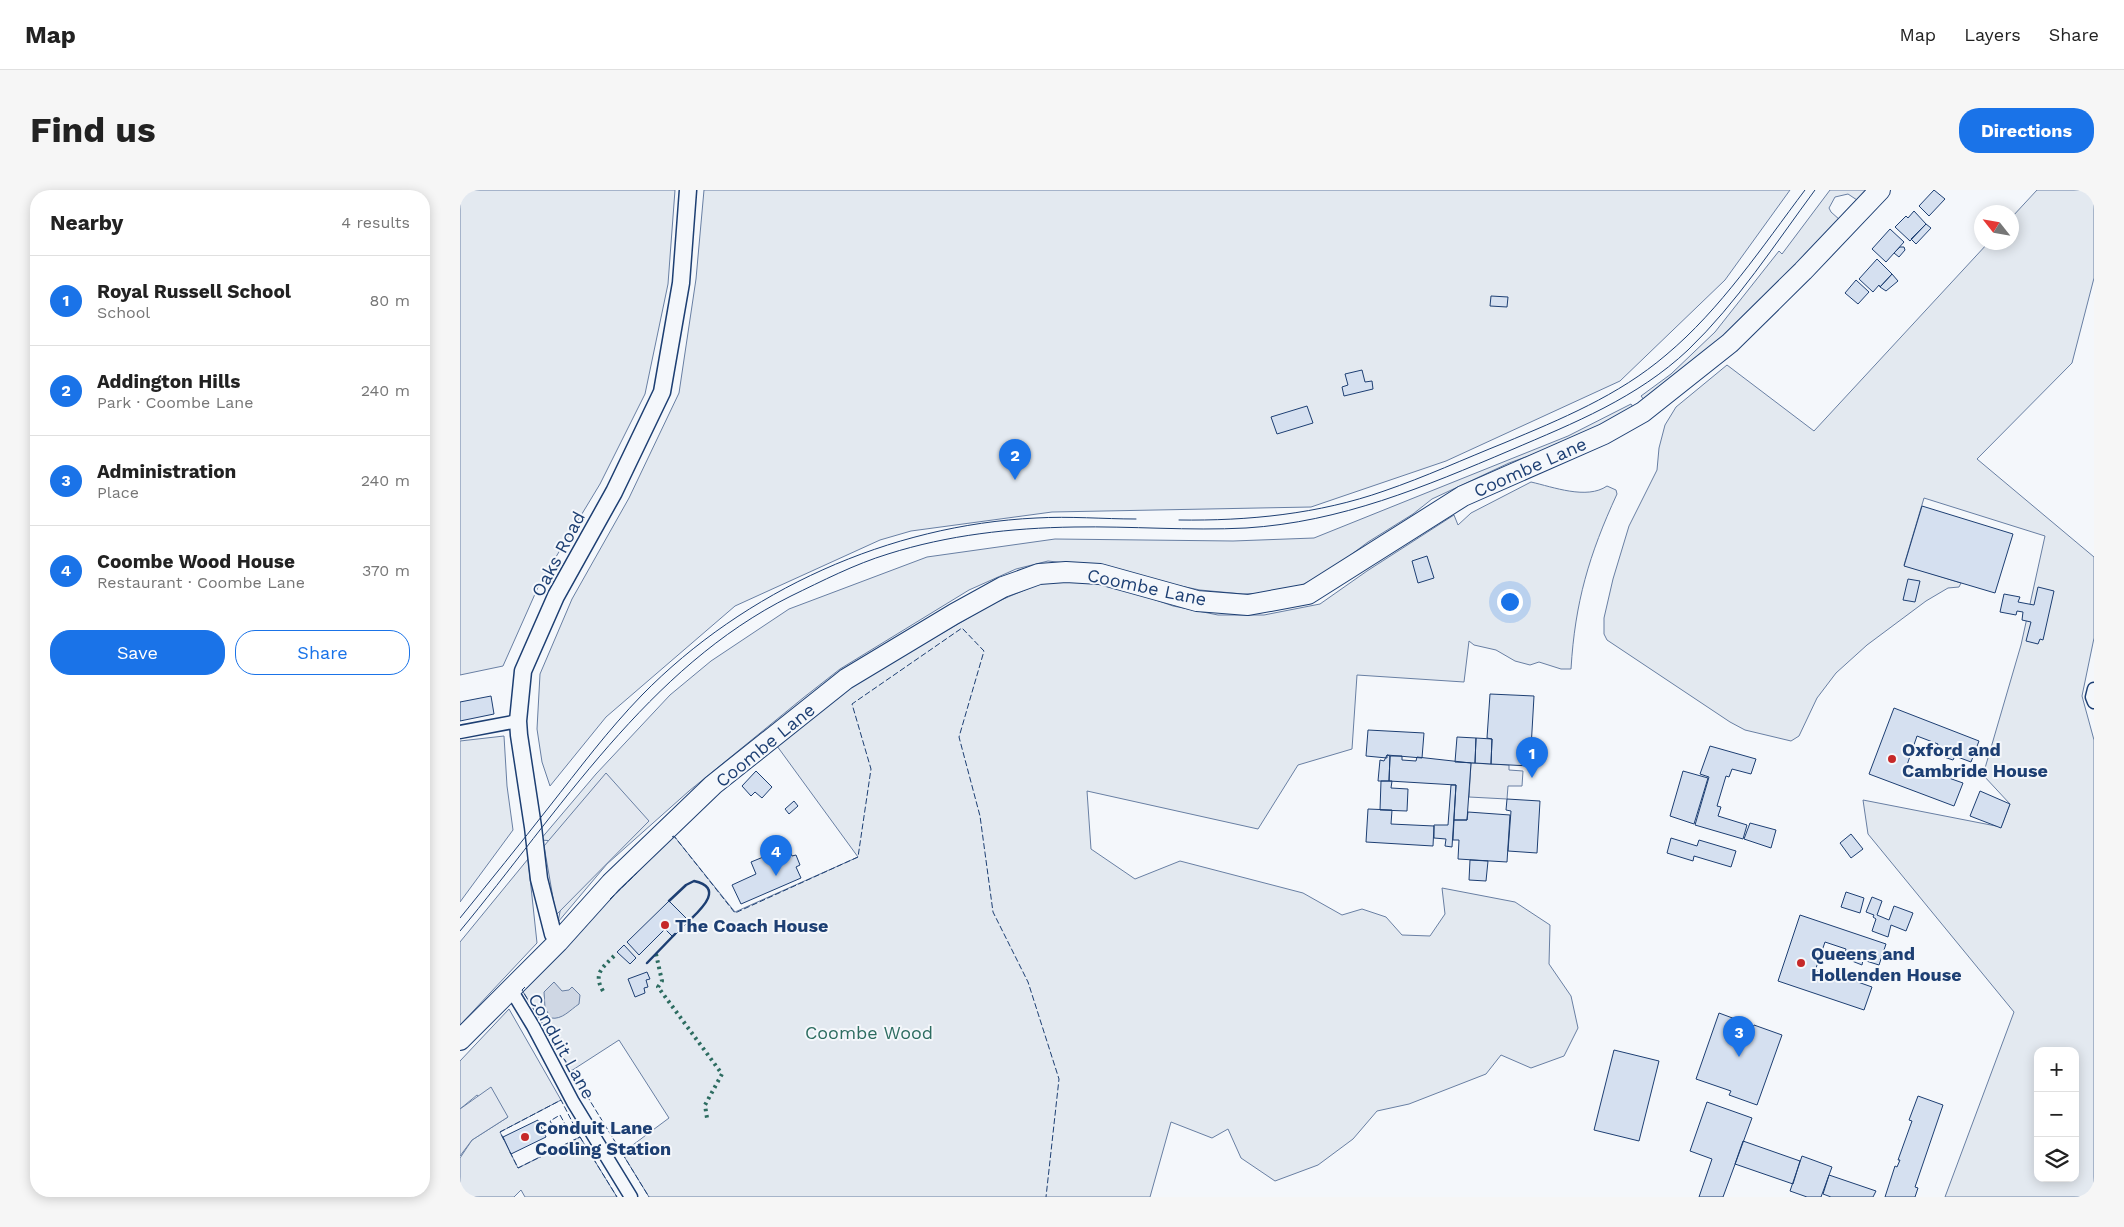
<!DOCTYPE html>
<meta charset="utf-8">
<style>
body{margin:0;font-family:"Work Sans",sans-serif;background:#f6f6f6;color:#222}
.controls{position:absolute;right:15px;bottom:15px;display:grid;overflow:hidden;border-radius:10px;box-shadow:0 2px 12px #0003}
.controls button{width:45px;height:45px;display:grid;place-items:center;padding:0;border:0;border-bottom:1px solid #e0e0e0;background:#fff;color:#222;font:25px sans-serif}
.compass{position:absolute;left:1514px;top:15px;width:45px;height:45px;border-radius:50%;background:#fff;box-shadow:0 2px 12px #0003;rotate:301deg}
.you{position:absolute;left:1049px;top:411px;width:18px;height:18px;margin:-12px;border:4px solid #fff;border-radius:50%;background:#1a73e8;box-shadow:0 0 0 8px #1a73e833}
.badge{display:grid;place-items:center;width:32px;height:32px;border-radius:50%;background:#1a73e8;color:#fff;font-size:16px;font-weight:700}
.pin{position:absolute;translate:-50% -41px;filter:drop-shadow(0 1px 2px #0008)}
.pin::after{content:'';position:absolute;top:26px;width:18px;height:15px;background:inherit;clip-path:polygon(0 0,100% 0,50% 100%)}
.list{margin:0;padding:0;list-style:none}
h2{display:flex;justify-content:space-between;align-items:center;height:65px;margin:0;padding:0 20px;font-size:21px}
h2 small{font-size:16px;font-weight:400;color:#767676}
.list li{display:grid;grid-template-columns:32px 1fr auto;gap:15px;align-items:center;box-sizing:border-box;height:90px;padding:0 20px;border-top:1px solid #e0e0e0}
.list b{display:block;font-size:19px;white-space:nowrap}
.list p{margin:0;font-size:16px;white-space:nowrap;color:#767676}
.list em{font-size:16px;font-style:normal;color:#767676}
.actions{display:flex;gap:10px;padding:15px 20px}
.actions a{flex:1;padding:11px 0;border:1px solid #1a73e8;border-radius:20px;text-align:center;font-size:18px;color:#1a73e8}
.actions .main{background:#1a73e8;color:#fff}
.icon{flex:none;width:28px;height:28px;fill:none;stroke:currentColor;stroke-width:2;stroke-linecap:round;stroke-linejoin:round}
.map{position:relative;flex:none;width:1634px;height:1007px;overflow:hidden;border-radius:20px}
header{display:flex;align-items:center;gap:30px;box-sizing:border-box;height:70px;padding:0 25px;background:#fff;border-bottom:1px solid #e0e0e0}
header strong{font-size:24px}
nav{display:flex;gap:28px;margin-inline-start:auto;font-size:18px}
.intro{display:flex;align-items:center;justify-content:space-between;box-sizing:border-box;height:120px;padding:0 30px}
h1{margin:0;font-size:35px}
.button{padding:12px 22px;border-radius:20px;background:#1a73e8;color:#fff;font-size:18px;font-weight:700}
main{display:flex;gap:30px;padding:0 30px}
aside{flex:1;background:#fff;border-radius:20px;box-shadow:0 2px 12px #0003}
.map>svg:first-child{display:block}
.green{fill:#e3e9f0;stroke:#687fa3;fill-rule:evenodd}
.parking{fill:#e3e8f0;stroke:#687fa3}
.water{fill:#cfd7e4;stroke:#687fa3}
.building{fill:#d5e0f0;stroke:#1d3f73}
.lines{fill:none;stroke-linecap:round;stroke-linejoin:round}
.minor-casing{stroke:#1d3f73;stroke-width:15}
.tertiary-casing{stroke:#1d3f73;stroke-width:19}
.primary-casing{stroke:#1d3f73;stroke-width:22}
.minor{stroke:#f4f7fb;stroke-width:12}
.tertiary{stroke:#f4f7fb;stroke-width:16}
.primary{stroke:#f4f7fb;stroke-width:20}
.tram{stroke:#1d3f73;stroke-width:1}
.hedge{stroke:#2c6c60;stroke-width:4;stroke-dasharray:2.5 4;stroke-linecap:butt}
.fence{stroke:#1d3f73;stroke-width:1;stroke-dasharray:6 2.5;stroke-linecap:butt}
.wall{stroke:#1d3f73;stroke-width:2.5}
.poi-dot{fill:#c62828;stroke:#f4f7fb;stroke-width:2}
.labels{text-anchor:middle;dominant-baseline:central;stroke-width:4;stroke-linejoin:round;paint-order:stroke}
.street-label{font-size:18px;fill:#1d3f73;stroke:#f4f7fb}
.poi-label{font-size:18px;font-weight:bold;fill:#1d3f73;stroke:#f4f7fb;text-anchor:start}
.park-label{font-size:18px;fill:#2c6c60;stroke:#f4f7fb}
</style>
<header>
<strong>Map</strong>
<nav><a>Map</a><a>Layers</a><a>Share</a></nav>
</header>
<div class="intro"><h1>Find us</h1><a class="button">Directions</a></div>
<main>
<aside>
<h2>Nearby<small>4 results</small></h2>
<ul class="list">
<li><span class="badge">1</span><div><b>Royal Russell School</b><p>School</p></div><em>80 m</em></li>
<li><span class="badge">2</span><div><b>Addington Hills</b><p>Park · Coombe Lane</p></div><em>240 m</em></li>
<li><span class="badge">3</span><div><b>Administration</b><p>Place</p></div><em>240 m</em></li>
<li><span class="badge">4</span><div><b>Coombe Wood House</b><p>Restaurant · Coombe Lane</p></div><em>370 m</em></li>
</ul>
<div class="actions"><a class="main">Save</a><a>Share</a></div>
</aside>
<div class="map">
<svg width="1634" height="1007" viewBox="0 0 1634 1007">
<rect width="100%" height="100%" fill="#f4f7fb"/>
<path class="green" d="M0 0H215L208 94 185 204 140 294 79 395 43 476 0 485Z
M244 0H1330L1265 90 1160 191 986 271 851 317 592 322 451 341 420 350 275 416 146 527 90 596 82 572 77 539 80 484 112 409 169 308 219 203 236 89Z
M1370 0H1411L1400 12 1388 4 1375 7 1369 18 1371 22 1380 30 1275 136 1185 211 1181 206 1211 184 1255 142 1319 61 1322 64Z
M1577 0H1634V88L1612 173 1517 269 1634 367V448L1622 506 1634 550V1007H1485L1554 822 1408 644 1403 610 1541 637 1550 614 1523 585 1561 455 1585 346 1464 308 1444 375 1501 393 1499 397 1488 398 1466 411 1407 455 1376 483 1357 508 1339 546 1331 551 1285 540 1270 532 1147 450 1144 444V428L1153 389 1169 336 1197 280 1199 258 1205 235 1216 217 1267 175 1354 241 1528 53 1552 52V27ZM1578 861H1615V988H1578Z
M1171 214 1173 217 1146 234 1105 253 1049 273 972 309 953 324 908 352 868 382 838 397 811 403 783 404 740 400 614 374 588 371 556 379 509 400 380 479 343 508 229 601 147 674 98 732 102 711 96 651 80 650 136 584 210 505 251 471 329 419 467 367 595 349 773 351 854 348 1108 246Z
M1071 292C1093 297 1127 310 1147 296L1156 300 1157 304C1129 365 1115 412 1111 479H1101L1079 472 1070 475 1055 471 1036 460 1014 455 1009 451 1004 492 897 485 892 559 838 575 798 639 627 601 631 659 675 689 720 671 843 703 882 725 902 719 926 727 942 745 970 746 985 724 982 698 1055 712 1090 735 1089 774 1111 806 1118 838 1104 866 1071 878 1041 865 1026 884 949 914 917 921 893 949 858 975 815 991 781 968 768 939 752 948 711 932 690 1007H189L162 963 209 928 159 850 111 881 62 800 95 764 214 646 275 722 398 667 317 556 386 499 534 413 581 393 627 390 670 401 713 416 758 425H804L860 414 907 381 994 325 998 335 1011 323Z
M44 546 47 596 53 640 0 712V551Z
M68 669 77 753 0 835V752Z
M49 819 101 910 40 942 58 978 120 947 157 1007H65L61 1000 54 1007H0V968L12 950 48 927 17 905 0 919V871Z"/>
<path class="parking" d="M1011 573 1049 575V580L1063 581 1062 596H1048L1047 609 1009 607Z
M146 583 189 631 96 725 84 656Z
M31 897 48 927 12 950 0 966V919Z"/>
<path class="water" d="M94 792 102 801 109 800 112 797 120 805 119 814C110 820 102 830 91 828L85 818 84 802Z"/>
<path class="building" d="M1474 0 1485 9 1469 26 1459 16Z
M1454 21 1466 34 1450 51 1435 37 1446 26 1448 28Z
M1466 34 1471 38 1456 54 1451 49Z
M1430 39 1444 52 1426 72 1412 59Z
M1440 57H1444L1445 60 1439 67 1434 63Z
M1417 69 1432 84 1420 97 1419 95 1413 102 1399 89Z
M1432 84 1438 91 1426 101 1420 97Z
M1396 90 1409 102 1398 114 1385 103Z
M1031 106 1048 107 1047 117 1030 116Z
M902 180 905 192 912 191 913 199 884 206 882 197 888 195 885 184Z
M847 216 853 233 817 244 811 227Z
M1462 316 1553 344 1535 403 1444 376Z
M967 366 974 388 958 393 952 371Z
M1448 389 1460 391 1455 412 1443 410Z
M1578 397 1594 401 1583 450 1580 449 1578 454 1566 451 1571 432 1562 430 1563 422 1557 421 1556 425 1540 422 1544 404 1560 407 1558 412 1574 415Z
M1030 504 1074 506 1070 576 1031 574 1032 549 1027 548Z
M31 506 34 524 0 531V512Z
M1434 518 1519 551 1511 572 1495 566 1493 570 1484 567 1487 561 1477 557 1478 554 1457 546 1447 575 1467 582 1468 580 1479 584 1481 579 1488 581 1486 587 1503 593 1494 616 1409 584Z
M908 540 964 543 962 568 927 565V568L906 566Z
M997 547 1016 548 1015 573 995 572Z
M1016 548 1032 549 1031 574 1015 573Z
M1250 556 1296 569 1291 584 1272 579 1269 587 1266 586 1257 616 1261 617 1258 626 1287 635 1283 649 1235 635 1249 587 1240 584Z
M927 565 930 566 929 591H918L920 570 924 571Z
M930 566H942V570L956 571 957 567 1011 573 1007 630H994L996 595 929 591Z
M296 581 312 597 302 608 295 602 291 606 282 596Z
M1223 581 1248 588 1234 634 1210 626Z
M921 591H932L931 598 948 599 947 621 920 620Z
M991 595H996L992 657 985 656 986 649 974 648V635H988Z
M1520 601 1550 614 1541 638 1510 626Z
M1047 609 1080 611 1077 663 1048 661 1051 621 1046 620Z
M334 611 338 616 329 624 325 619Z
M908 619 932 620 931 634 974 636 973 656 906 652Z
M1008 622 1050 625 1047 672 998 669 999 650H993L994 630H1007Z
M1290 633 1316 640 1311 658 1284 649Z
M1391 644 1403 659 1391 668 1380 653Z
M1211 648 1237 656 1239 650 1276 661 1271 677 1234 666 1233 671 1207 663Z
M328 657 332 666 336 665 340 675 336 677 341 688 281 714 272 695 296 684 291 672Z
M1010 670 1028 671 1026 691 1009 690Z
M1386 702 1404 708 1400 723 1381 717Z
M1412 707 1422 711 1417 725 1429 730 1434 716 1453 723 1446 741 1431 735 1428 747 1412 741 1416 729 1413 727 1414 725 1406 722Z
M209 711 229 731 213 747 205 739 179 765 167 752Z
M1340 725 1426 754 1419 775 1403 770 1402 775 1392 771 1395 765 1385 762 1386 759 1365 752 1355 781 1375 788 1376 785 1388 789 1390 783 1397 786 1395 791 1412 797 1404 820 1318 791Z
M164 755 176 768 170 774 157 762Z
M187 782 190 789 186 790 188 797 184 798 185 803 175 807 168 789Z
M1259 823 1286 833 1285 835 1293 837 1294 835 1322 845 1297 915 1269 905 1271 901 1236 889Z
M1154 860 1199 871 1179 951 1134 940Z
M1458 906 1483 915 1455 997 1458 998 1455 1007H1425L1435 976 1437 977 1440 970H1438L1452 931 1449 930Z
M1247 912 1292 928 1263 1007H1239L1252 969 1230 961Z
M78 930 86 947 51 964 43 947Z
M1283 951 1340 971 1333 994 1275 974Z
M1342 966 1372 977 1361 1007H1347L1330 1001Z
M1369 985 1416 1001 1413 1007H1371L1363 1004Z"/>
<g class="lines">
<defs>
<path id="minor" d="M1634 499 1632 507 1634 512
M0 542 58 531
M50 798 73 836 113 912 171 1007"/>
<path id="tertiary" d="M98 752 93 744 79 689 73 637 59 545 58 531 63 481 96 406 154 302 202 202 221 93 228 0"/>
<path id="primary" d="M0 850 98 752 151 693 253 595 386 489 494 424 543 397 579 384 606 382 640 384 737 411 788 415 848 404 1003 306 1144 244 1183 222 1270 153 1343 81 1420 0"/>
</defs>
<use href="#minor" class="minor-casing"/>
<use href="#tertiary" class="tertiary-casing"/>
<use href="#primary" class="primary-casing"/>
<use href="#minor" class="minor"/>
<use href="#tertiary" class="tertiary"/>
<use href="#primary" class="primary"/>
<path class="tram" d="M719 330C788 331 859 324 924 301 965 287 1004 269 1044 253 1101 229 1158 206 1206 165 1261 119 1302 57 1345 0
M0 728C30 691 60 654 89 617 119 579 148 540 182 505 285 400 430 335 576 328 610 326 643 329 676 329
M0 741C99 622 188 477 331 406 362 391 395 374 428 364 488 345 551 338 614 337 671 336 729 341 786 338 881 332 964 297 1051 260 1114 233 1177 208 1228 160 1277 113 1315 54 1355 0"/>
<path class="hedge" d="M196 764 202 791 198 797 262 884 245 915 247 928
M143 801C133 784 142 778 154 766"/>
<path class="fence" d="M212 647 214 646 275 723 398 667 411 579 392 514 502 438 524 461 499 547 520 626 533 722 568 792 599 889 586 1007
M150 709 177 683
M65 797 62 800 189 1007
M100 925 105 934 95 939 90 931Z
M44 950 40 942 101 910 120 947 157 1007
M50 962 58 978 120 947"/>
<path class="wall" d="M209 711 226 695 234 691C266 698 239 721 228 732
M187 773 215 744"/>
</g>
<g class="poi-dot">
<circle cx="1432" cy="569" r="5"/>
<circle cx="205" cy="735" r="5"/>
<circle cx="1341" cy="773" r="5"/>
<circle cx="65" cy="947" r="5"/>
</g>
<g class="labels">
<g class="street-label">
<text transform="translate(1070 277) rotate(-24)">Coombe Lane</text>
<text transform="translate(98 364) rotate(-62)">Oaks Road</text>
<text transform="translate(687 397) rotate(12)">Coombe Lane</text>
<text transform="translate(305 555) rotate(-39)">Coombe Lane</text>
<text transform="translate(102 856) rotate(61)">Conduit Lane</text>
</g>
<g class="poi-label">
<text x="1442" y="559">Oxford and<tspan x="1442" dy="21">Cambride House</tspan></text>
<text x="215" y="735">The Coach House</text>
<text x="1351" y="763">Queens and<tspan x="1351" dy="21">Hollenden House</tspan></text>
<text x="75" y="937">Conduit Lane<tspan x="75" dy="21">Cooling Station</tspan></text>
</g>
<g class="park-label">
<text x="409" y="842">Coombe Wood</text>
</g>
</g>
</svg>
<div class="controls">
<button>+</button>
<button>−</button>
<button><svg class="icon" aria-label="layers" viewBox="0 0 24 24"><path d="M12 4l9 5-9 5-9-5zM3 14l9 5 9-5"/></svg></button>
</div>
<svg class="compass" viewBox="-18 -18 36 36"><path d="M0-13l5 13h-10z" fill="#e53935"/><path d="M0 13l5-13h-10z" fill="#767676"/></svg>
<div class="you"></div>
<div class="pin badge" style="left:1072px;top:588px">1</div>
<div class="pin badge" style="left:555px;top:290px">2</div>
<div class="pin badge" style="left:1279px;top:867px">3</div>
<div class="pin badge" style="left:316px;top:686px">4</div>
</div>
</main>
